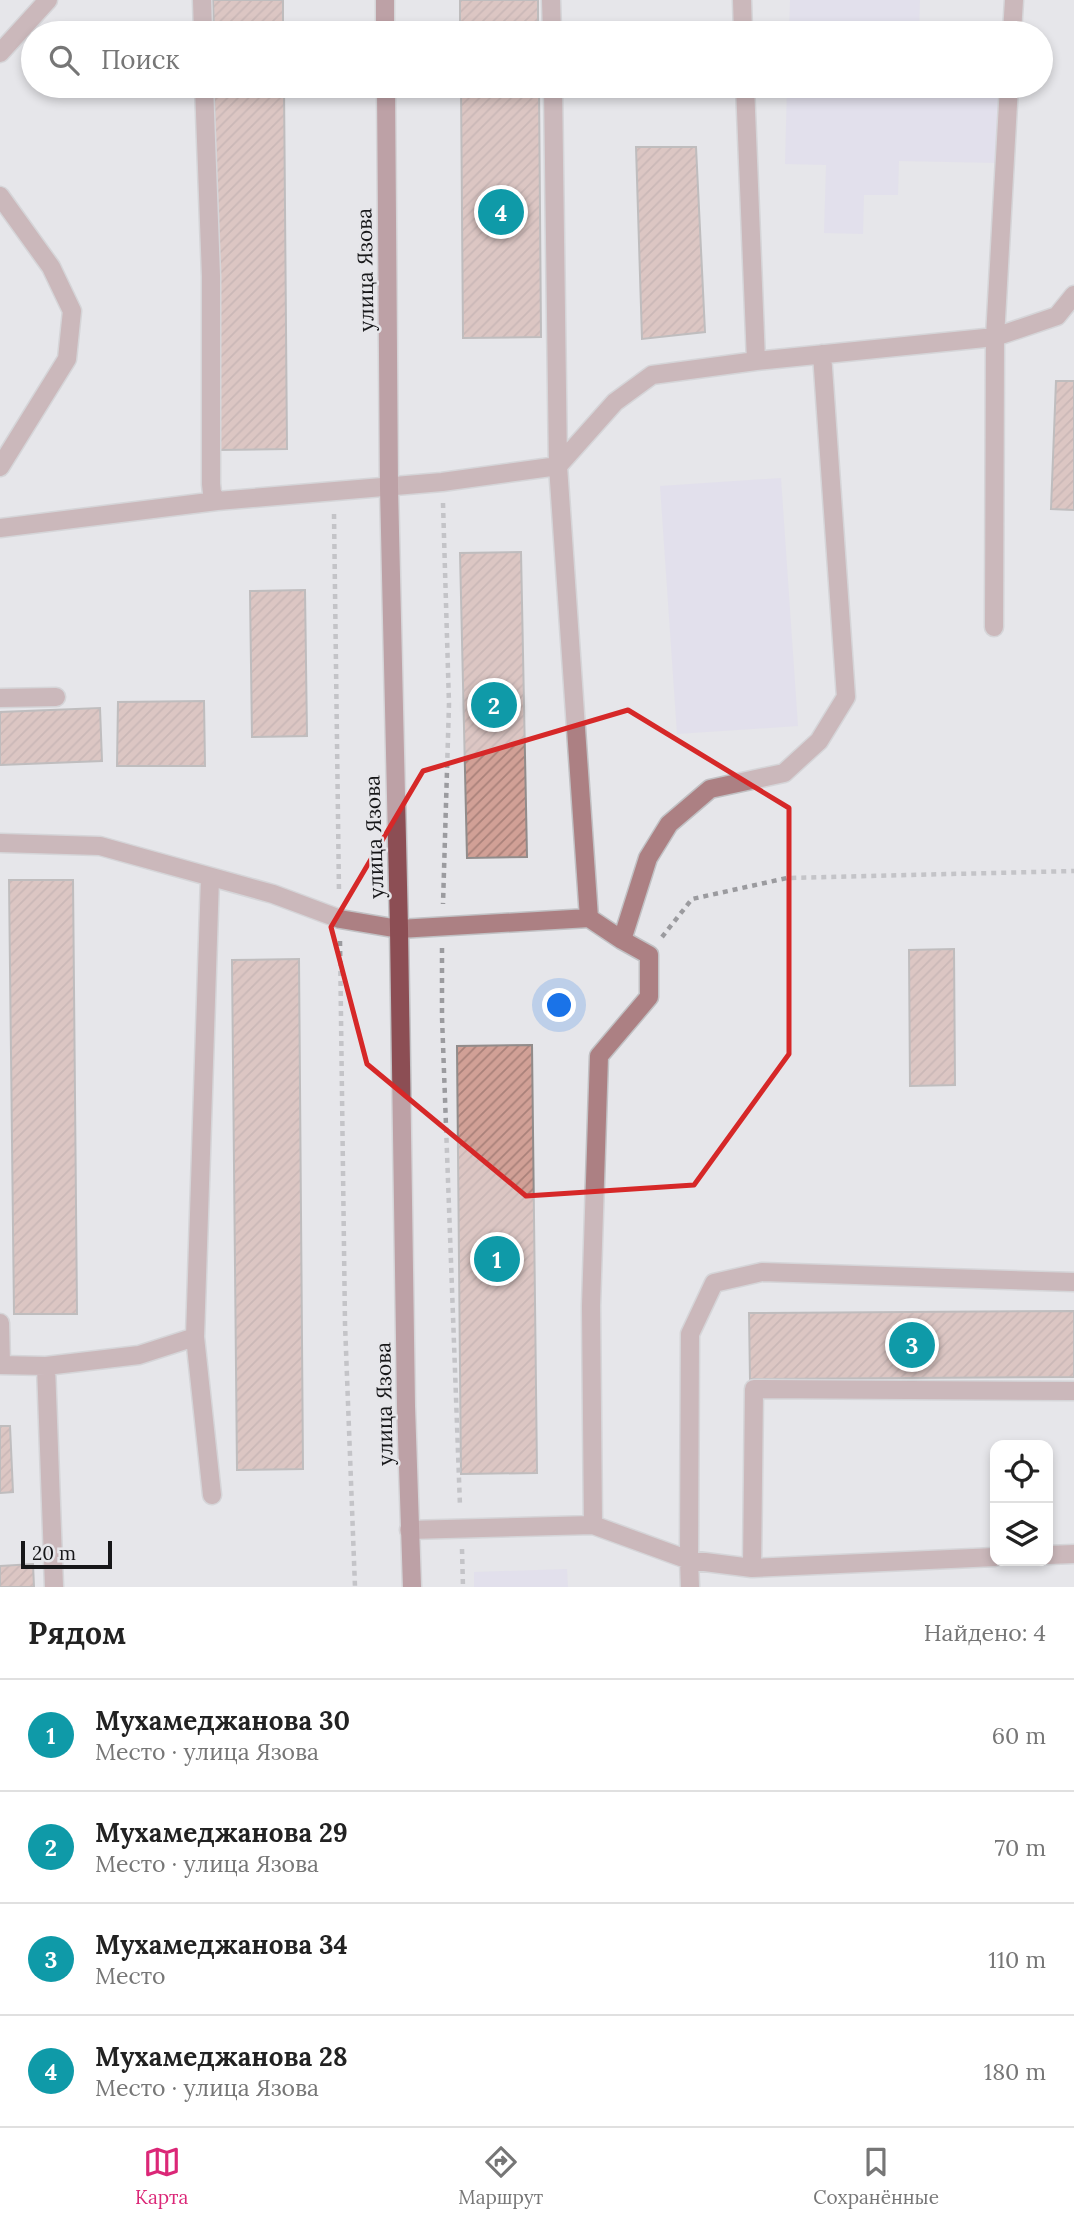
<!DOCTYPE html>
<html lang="ru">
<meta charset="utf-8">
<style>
body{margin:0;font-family:Lora,serif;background:#f6f6f6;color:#222}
.controls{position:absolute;right:21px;bottom:21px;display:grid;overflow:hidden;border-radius:14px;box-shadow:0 4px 10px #0003}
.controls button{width:63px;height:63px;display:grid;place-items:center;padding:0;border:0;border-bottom:2px solid #e0e0e0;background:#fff;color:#222;font:35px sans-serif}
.scale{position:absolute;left:21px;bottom:18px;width:91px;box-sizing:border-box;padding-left:7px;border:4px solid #171719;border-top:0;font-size:19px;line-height:24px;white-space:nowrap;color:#171719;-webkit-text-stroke:5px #e6e6ea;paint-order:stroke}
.you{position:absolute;left:560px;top:1006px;width:24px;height:24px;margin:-18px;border:5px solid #fff;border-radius:50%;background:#1a73e8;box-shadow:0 0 0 10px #1a73e833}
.badge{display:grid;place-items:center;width:46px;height:46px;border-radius:50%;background:#db2777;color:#fff;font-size:23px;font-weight:700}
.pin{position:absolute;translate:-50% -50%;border:4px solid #fff;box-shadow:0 2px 7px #0006}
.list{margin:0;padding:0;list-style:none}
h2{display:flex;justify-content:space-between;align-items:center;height:91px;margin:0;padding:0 28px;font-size:30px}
h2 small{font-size:23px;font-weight:400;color:#767676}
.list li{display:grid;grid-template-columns:46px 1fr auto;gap:21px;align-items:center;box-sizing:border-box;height:112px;padding:0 28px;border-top:2px solid #e0e0e0}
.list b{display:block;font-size:26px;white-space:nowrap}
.list p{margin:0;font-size:23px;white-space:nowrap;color:#767676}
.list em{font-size:23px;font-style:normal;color:#767676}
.icon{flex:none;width:38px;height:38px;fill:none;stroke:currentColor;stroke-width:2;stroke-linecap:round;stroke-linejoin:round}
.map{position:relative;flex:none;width:1074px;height:1587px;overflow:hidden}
.search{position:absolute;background:#fff;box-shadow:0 4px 10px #0003;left:21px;right:21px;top:21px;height:77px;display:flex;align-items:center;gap:18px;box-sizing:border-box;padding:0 24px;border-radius:38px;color:#767676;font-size:26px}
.sheet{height:539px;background:#fff}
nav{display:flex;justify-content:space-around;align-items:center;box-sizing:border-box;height:98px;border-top:2px solid #e0e0e0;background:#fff;font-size:19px;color:#767676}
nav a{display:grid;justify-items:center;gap:4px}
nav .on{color:#db2777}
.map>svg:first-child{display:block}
.commercial{fill:#ded9ef}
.building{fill:url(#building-hatch);stroke:#918c8b;stroke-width:2}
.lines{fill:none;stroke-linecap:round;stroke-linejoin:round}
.lane-casing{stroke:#c1c1c4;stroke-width:21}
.secondary-casing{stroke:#c1c1c4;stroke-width:21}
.path{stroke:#9b9b9f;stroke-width:4.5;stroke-dasharray:5 5;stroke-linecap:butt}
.lane{stroke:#ac8083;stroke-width:18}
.secondary{stroke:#8c4e54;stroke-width:18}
.marked{fill:none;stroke:#d62828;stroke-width:5;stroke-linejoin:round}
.labels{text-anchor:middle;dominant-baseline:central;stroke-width:5;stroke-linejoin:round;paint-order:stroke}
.street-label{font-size:21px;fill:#171719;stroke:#e6e6ea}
</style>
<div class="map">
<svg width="1074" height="1587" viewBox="0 0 1074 1587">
<defs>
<pattern id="building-hatch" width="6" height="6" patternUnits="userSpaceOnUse" patternTransform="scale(1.75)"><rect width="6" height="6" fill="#d1a096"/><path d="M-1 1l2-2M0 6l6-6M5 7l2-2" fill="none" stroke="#a9817a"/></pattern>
</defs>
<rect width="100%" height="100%" fill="#e6e6ea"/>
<path class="commercial" d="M790 0H920L919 33H789Z
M787 86H999L997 163 899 161 898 195H864L863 234 824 233 826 165 785 164Z
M781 478 798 726 677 734 660 486Z
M567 1569 568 1587H474V1572Z"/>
<path class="building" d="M213 0H283V33H214Z
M460 0H538V33H460Z
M214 86H284L287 449 218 450Z
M461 86H539L541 337 463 338Z
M636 147H696L705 332 642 339Z
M1056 381H1074V510L1051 509Z
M521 552 527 857 467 858 460 553Z
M305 590 307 736 252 737 250 591Z
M204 701 205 766H117L118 702Z
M100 708 102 761 0 765V712Z
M9 880H73L77 1314H14Z
M954 949 955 1085 910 1086 909 950Z
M299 959 303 1469 237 1470 232 960Z
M532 1045 537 1473 461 1474 457 1046Z
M1074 1311V1377L750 1379 749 1313Z
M0 1426H10L13 1492 0 1493Z
M33 1564 34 1587H0V1566Z"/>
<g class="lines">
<defs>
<path id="lane" d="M202 0 203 33
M551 0 552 33
M742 0 743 33
M1012 33 1014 0
M0 53 48 0
M204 86 211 276V484L212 493 217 501
M745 86 756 361
M0 196 51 267 72 311 67 359 0 467
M0 528 217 501 442 482 558 466 615 402 652 375 756 361 995 337 1057 316 1074 295
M994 627 995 337 1009 86
M0 698 56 697
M0 843 100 846 273 894 340 919 399 929 589 918 558 466 553 86
M622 940 648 858 669 824 710 789 784 773 819 741 846 697 822 354
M0 1323 1 1365
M195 1337 212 1495
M0 1365 46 1366 139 1355 195 1337 210 878
M46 1366 54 1587
M593 1525 689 1560 690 1334 714 1283 762 1272 1074 1282
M409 1530 593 1525 591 1306 599 1056 649 997V955L622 940 589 918
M1048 1555 1074 1554
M995 1557 752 1568 754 1389 1074 1391
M690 1587 689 1560 752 1568"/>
<path id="secondary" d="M385 0V33
M386 86 389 487 399 929 406 1406 412 1587"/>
</defs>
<use href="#lane" class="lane-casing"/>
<use href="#secondary" class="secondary-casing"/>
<path class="path" d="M443 503 449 704 443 904
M334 514 339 893
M662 937 692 899 787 878 1074 871
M340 941 345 1324 355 1587
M442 948V1017L460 1506
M462 1549 463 1587"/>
<use href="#lane" class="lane"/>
<use href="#secondary" class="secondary"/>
</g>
<path d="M0 0H1074V1587H0ZM628 710 789 808V1054L694 1185 526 1196 367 1064 331 927 423 771Z" fill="#e6e6ea" fill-opacity=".55" fill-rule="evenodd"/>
<path class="marked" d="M628 710 789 808V1054L694 1185 526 1196 367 1064 331 927 423 771Z"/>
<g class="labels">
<g class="street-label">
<text transform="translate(365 270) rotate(-91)">улица Язова</text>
<text transform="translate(374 837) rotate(-92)">улица Язова</text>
<text transform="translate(384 1404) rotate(-91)">улица Язова</text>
</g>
</g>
</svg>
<div class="controls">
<button><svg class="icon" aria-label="locate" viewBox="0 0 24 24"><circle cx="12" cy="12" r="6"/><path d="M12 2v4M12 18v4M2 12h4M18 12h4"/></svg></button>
<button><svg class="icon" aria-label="layers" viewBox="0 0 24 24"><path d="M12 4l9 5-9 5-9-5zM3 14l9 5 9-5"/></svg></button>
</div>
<div class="scale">20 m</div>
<div class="you"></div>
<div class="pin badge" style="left:497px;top:1259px;background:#0f9aa8">1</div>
<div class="pin badge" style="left:494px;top:705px;background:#0f9aa8">2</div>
<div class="pin badge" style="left:912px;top:1345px;background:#0f9aa8">3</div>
<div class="pin badge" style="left:501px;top:212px;background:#0f9aa8">4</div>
<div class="search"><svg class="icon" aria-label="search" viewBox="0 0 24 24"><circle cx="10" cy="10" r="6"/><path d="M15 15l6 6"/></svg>Поиск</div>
</div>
<section class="sheet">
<h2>Рядом<small>Найдено: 4</small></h2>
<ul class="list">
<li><span class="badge" style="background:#0f9aa8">1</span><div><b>Мухамеджанова 30</b><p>Место · улица Язова</p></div><em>60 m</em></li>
<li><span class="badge" style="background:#0f9aa8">2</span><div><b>Мухамеджанова 29</b><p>Место · улица Язова</p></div><em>70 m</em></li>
<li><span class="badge" style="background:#0f9aa8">3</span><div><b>Мухамеджанова 34</b><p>Место</p></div><em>110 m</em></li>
<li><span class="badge" style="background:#0f9aa8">4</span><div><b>Мухамеджанова 28</b><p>Место · улица Язова</p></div><em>180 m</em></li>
</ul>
</section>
<nav>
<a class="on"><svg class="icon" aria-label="map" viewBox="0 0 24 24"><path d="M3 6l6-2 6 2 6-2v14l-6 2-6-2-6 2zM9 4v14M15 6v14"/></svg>Карта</a>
<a><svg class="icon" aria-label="directions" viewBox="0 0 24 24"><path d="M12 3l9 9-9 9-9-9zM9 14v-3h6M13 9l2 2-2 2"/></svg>Маршрут</a>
<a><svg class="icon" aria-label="saved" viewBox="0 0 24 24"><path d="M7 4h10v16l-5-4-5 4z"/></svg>Сохранённые</a>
</nav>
